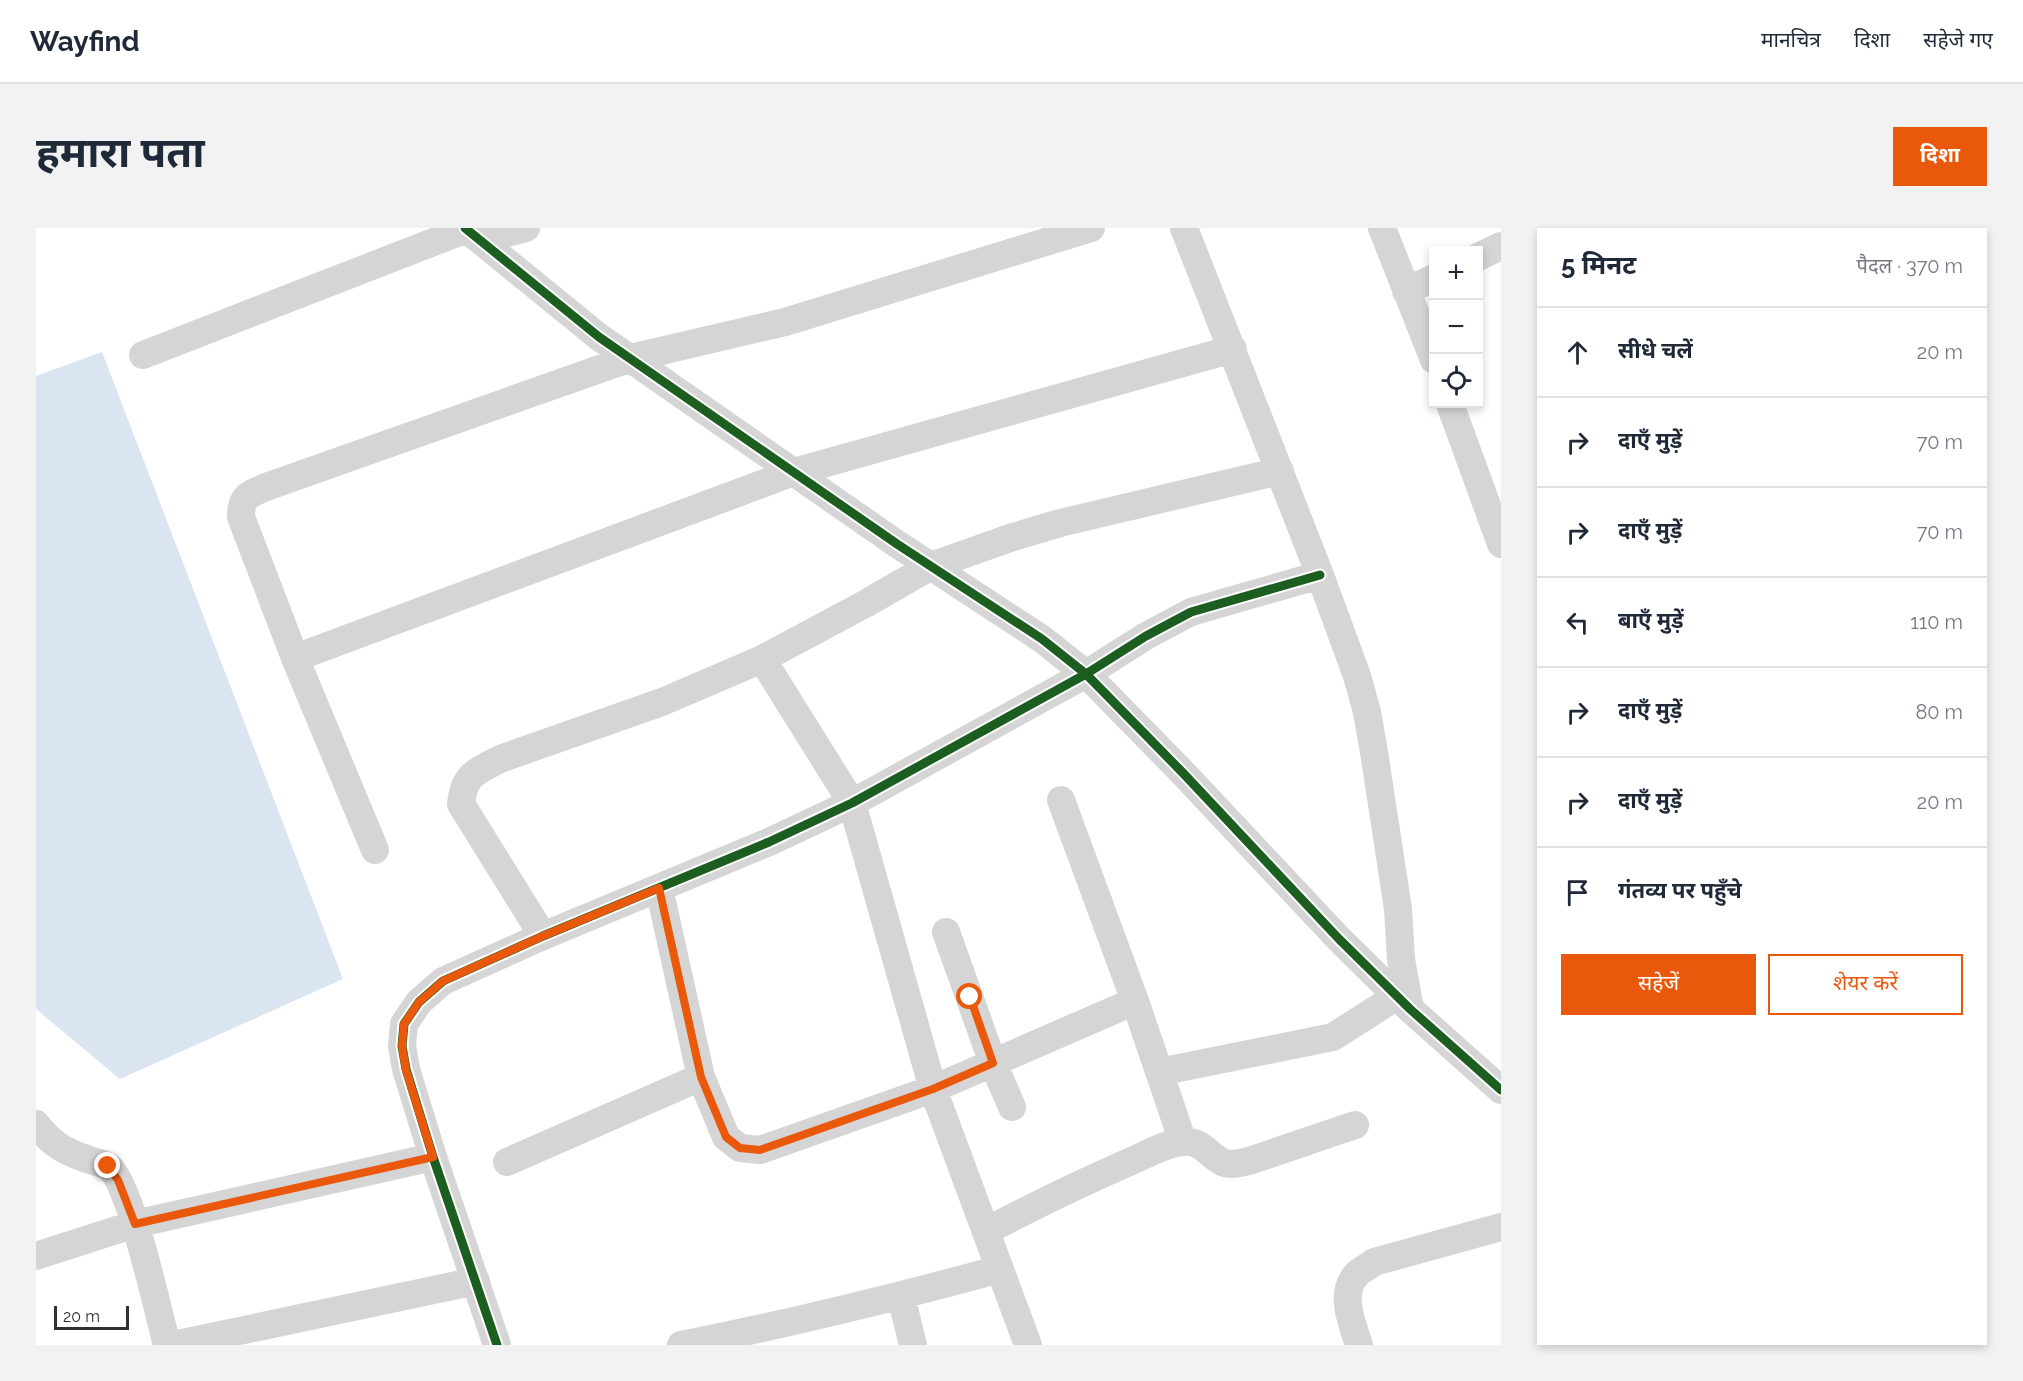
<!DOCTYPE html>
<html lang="hi">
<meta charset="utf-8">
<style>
body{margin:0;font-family:Raleway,"Noto Sans Devanagari",sans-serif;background:#f2f2f3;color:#1f2937}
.controls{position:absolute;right:18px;top:18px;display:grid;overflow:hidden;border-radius:0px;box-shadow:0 3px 9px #0003}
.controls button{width:54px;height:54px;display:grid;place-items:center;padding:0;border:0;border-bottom:2px solid #e0e1e3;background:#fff;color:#1f2937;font:30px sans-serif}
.scale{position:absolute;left:18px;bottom:15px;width:75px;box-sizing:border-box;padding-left:6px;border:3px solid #313131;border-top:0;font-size:16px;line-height:21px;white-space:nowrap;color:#313131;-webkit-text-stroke:4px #fff;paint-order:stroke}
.stop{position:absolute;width:18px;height:18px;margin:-14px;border:4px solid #ea580c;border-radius:50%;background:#fff}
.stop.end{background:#ea580c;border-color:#fff;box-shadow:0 2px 6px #0008}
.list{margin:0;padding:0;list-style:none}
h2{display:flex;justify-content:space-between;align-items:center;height:78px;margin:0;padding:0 24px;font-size:26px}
h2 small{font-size:20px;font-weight:400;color:#747a83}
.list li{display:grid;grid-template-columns:39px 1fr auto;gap:18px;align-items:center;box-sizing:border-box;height:90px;padding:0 24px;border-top:2px solid #e0e1e3}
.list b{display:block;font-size:22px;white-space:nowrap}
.list em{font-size:20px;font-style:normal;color:#747a83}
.actions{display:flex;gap:12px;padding:18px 24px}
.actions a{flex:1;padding:14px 0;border:2px solid #ea580c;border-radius:0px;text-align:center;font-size:21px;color:#ea580c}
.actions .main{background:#ea580c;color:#fff}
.icon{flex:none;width:33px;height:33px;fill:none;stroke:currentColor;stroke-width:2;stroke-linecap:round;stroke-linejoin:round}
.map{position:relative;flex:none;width:1465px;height:1117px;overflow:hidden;border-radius:0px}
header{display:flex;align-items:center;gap:36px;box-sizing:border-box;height:84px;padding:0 30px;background:#fff;border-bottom:2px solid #e0e1e3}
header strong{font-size:28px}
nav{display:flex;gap:33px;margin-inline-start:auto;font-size:21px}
.intro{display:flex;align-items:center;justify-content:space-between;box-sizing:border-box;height:144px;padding:0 36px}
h1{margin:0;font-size:42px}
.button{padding:15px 27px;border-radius:0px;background:#ea580c;color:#fff;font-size:21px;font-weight:700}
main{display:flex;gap:36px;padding:0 36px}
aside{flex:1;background:#fff;border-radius:0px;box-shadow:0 3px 9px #0003}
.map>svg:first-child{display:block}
.water{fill:#dbe5f2}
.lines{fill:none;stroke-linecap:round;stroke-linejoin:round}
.street{stroke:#d5d5d5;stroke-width:28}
.cycleway-casing{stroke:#fff;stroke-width:13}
.cycleway{stroke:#1b5e20;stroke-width:9}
.route{stroke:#ea580c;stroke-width:8}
</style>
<header>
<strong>Wayfind</strong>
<nav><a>मानचित्र</a><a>दिशा</a><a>सहेजे गए</a></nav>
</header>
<div class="intro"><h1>हमारा पता</h1><a class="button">दिशा</a></div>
<main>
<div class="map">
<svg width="1465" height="1117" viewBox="0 0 1465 1117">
<rect width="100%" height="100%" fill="#fff"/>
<path class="water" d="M66 124 307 751 84 851 0 781V148Z"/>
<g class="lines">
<path class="street" d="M429 0 563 109 861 316 1006 411 1050 446 1147 545 1303 711 1374 781 1465 862
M1148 0 1284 347 1321 448 1331 484 1338 524 1362 681 1365 731 1374 781
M1346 0 1398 132
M444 12 490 0
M1442 29 1465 18
M1370 63 1398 50
M107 127 431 1
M1414 176 1465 316
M259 430 758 244 1197 121
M726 431 816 575 897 861 992 1117
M1025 572 1099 773 1147 914
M339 622 259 430 205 289C205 268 212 267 230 259L595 130 749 94 1055 0
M623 660 665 849 690 909 704 920 724 922 897 861 1099 773
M910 704 957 835 976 879
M507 708 425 576C428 546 440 544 464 531L626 474 726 431 829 376 895 338 974 310 1024 295 1244 243
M1123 844 1297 809 1361 768
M0 896C16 916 27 923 51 931 58 934 68 935 73 939 95 957 122 1084 131 1117
M471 934 665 849
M950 1003C996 979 1043 956 1091 935 1108 928 1127 916 1146 914 1166 912 1171 926 1186 934 1194 938 1204 935 1213 933L1319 897
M0 1028 99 996 397 929
M865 1068 877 1117
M137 1117 440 1053
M461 1117 397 929 370 841 366 818 368 796 383 774 407 753 507 708 733 614 816 575 1050 446 1110 408 1155 384 1284 347
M645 1117C752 1096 858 1070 964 1041
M1323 1117C1316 1095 1302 1064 1322 1045 1327 1041 1333 1038 1338 1034L1465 999"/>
<defs>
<path id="cycleway" d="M429 0 563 109 861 316 1006 411 1050 446 1147 545 1303 711 1374 781 1465 862
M461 1117 397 929 370 841 366 818 368 796 383 774 407 753 507 708 733 614 816 575 1050 446 1110 408 1155 384 1284 347"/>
</defs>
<use href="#cycleway" class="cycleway-casing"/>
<use href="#cycleway" class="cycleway"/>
</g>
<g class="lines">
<path class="route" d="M72 938 82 952 99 996 397 929 370 842 366 818 368 796 383 774 407 753 507 708 623 660 665 849 690 909 704 920 724 922 897 861 957 835 934 769"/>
</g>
</svg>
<div class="controls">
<button>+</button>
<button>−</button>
<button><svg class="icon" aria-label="locate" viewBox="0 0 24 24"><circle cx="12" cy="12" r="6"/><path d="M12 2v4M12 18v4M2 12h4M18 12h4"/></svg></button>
</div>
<div class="scale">20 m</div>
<div class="stop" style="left:934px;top:769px"></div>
<div class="stop end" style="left:72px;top:938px"></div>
</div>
<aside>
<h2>5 मिनट<small>पैदल · 370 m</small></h2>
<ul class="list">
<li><svg class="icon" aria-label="ahead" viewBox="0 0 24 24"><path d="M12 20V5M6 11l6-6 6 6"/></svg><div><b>सीधे चलें</b></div><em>20 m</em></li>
<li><svg class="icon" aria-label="right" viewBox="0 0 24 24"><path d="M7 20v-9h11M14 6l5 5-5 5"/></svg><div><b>दाएँ मुड़ें</b></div><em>70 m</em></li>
<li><svg class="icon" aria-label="right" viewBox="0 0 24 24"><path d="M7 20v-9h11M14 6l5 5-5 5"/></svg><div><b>दाएँ मुड़ें</b></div><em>70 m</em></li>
<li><svg class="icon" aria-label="left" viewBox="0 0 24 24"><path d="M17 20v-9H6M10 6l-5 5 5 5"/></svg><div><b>बाएँ मुड़ें</b></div><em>110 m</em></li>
<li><svg class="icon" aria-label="right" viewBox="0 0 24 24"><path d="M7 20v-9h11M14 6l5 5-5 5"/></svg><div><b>दाएँ मुड़ें</b></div><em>80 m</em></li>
<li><svg class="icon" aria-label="right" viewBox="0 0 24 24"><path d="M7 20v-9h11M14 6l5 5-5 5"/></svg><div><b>दाएँ मुड़ें</b></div><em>20 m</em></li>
<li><svg class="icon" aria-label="arrive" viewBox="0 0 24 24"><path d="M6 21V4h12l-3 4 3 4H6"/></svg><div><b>गंतव्य पर पहुँचे</b></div></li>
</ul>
<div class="actions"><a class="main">सहेजें</a><a>शेयर करें</a></div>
</aside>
</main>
